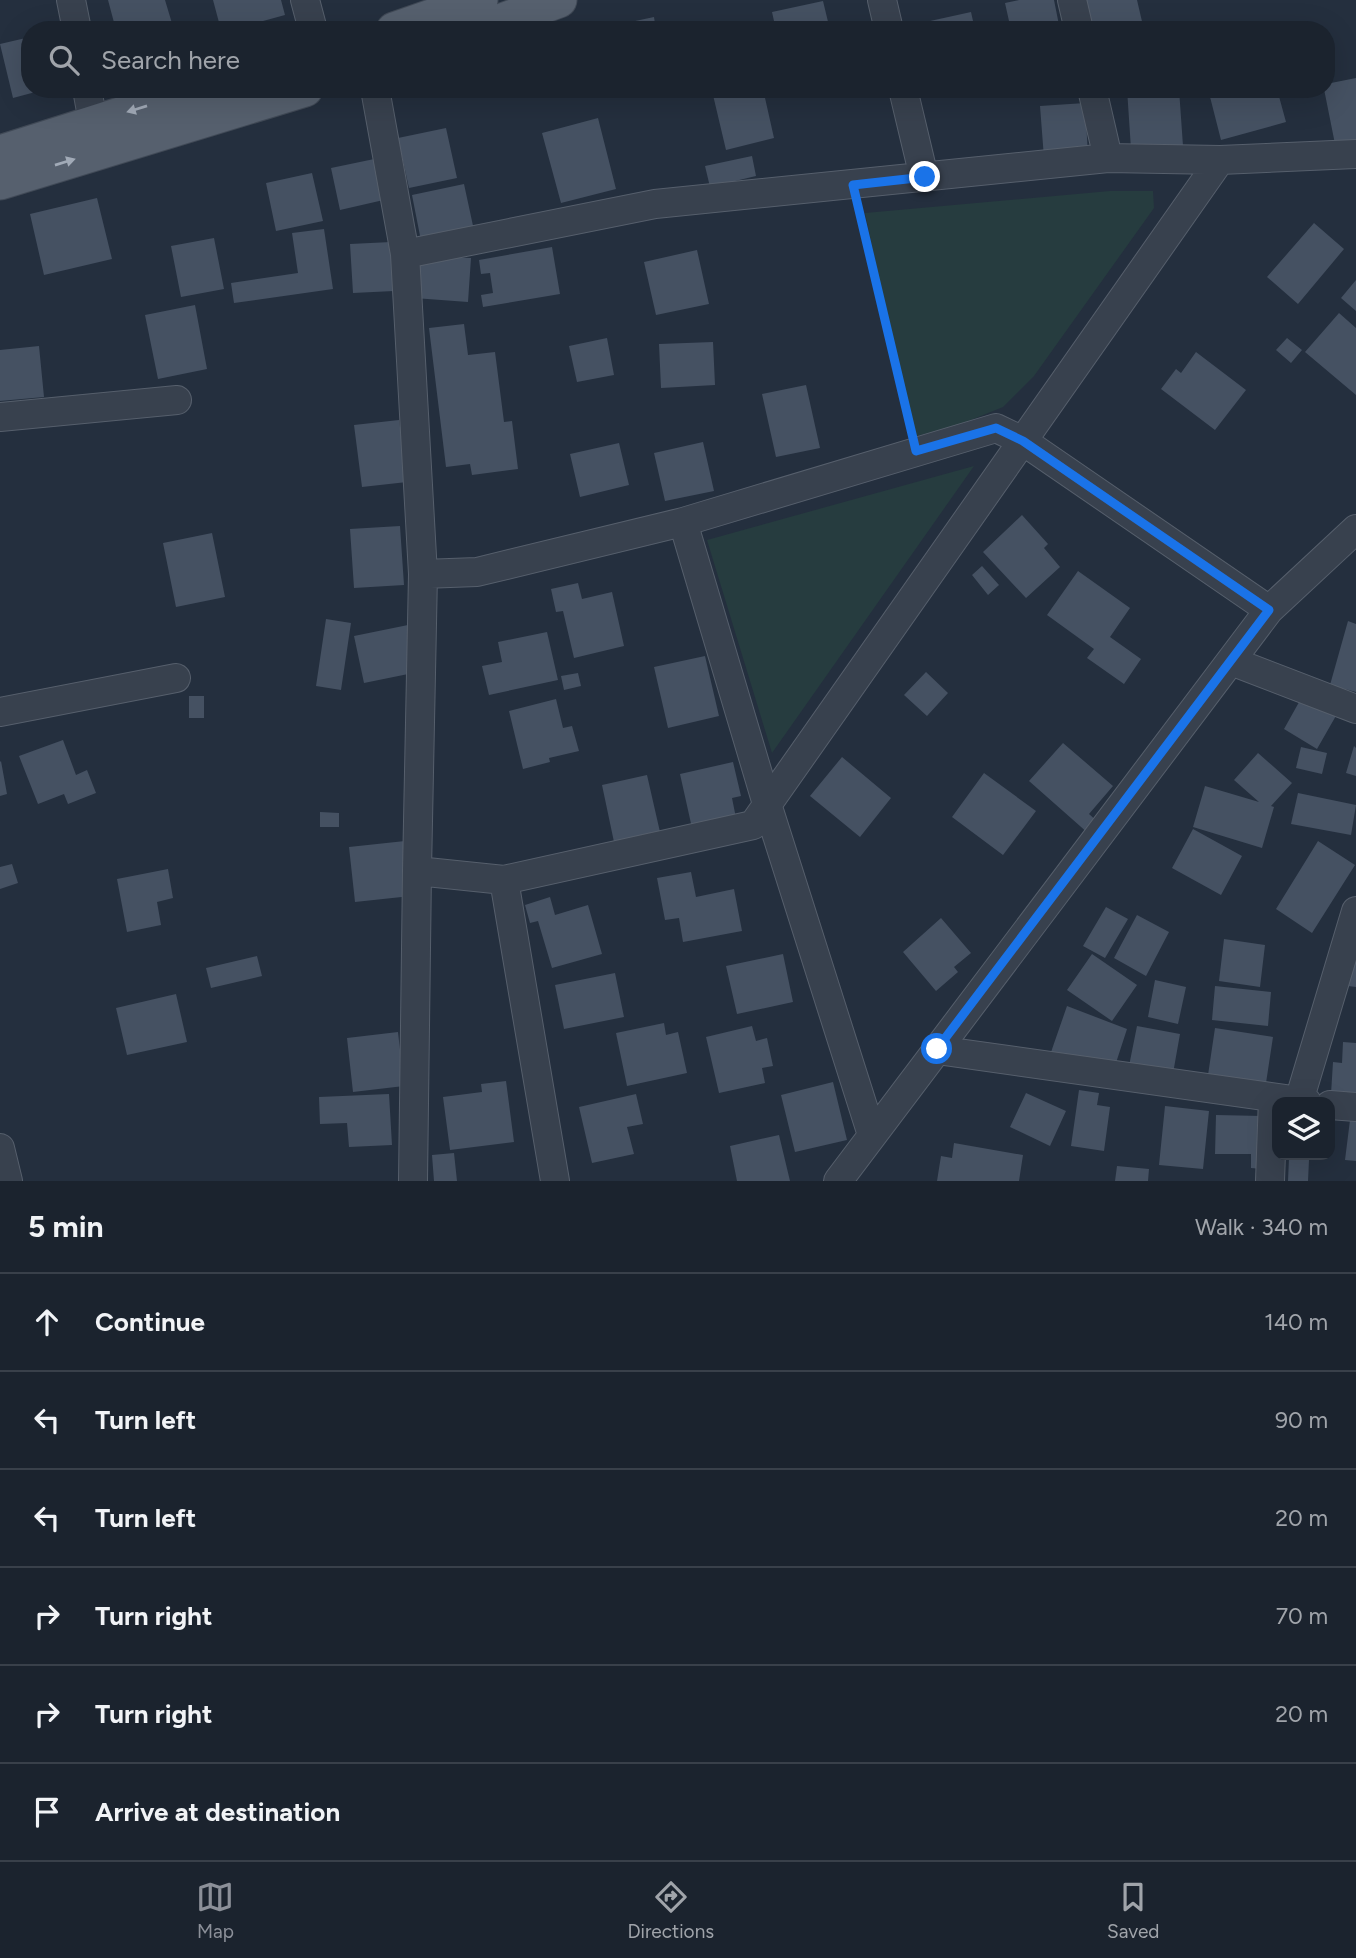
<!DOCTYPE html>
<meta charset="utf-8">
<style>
body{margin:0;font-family:Figtree,sans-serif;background:#282f3a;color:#f1f3f6}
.controls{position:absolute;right:21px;bottom:21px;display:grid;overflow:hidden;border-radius:14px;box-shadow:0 7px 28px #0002}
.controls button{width:63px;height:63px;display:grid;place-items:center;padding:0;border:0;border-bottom:2px solid #39404a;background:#1b232e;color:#f1f3f6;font:35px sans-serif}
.stop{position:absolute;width:21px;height:21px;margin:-16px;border:5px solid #1a73e8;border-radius:50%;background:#fff}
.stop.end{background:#1a73e8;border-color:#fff;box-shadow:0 2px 7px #0008}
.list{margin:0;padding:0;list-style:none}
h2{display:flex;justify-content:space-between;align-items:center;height:91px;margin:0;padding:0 28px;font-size:30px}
h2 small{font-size:23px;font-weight:400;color:#a0a4aa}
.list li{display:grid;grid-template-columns:46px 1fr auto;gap:21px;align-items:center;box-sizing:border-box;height:98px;padding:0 28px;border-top:2px solid #39404a}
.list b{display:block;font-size:26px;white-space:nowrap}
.list em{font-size:23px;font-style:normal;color:#a0a4aa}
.icon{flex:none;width:38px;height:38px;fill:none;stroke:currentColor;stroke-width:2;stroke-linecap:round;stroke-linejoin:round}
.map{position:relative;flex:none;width:1356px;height:1181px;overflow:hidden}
.search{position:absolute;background:#1b232e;box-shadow:0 7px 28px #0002;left:21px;right:21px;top:21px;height:77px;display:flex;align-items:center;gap:18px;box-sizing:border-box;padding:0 24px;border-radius:28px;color:#a0a4aa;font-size:26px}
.sheet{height:679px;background:#1b232e}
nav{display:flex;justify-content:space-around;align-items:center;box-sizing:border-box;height:98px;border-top:2px solid #39404a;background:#1b232e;font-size:19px;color:#a0a4aa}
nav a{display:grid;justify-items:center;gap:4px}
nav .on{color:#8c9099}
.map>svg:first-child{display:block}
.green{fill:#263c3f}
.building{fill:#455162}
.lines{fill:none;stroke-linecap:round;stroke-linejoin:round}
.minor-casing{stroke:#565f6c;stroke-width:30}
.major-casing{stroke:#414a57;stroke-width:37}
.path{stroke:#44595c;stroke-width:4.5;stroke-dasharray:5 5;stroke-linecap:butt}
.minor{stroke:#38414e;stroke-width:28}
.major{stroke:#56606e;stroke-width:35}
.oneway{fill:#a1aab7}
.route{stroke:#1a73e8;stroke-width:9}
</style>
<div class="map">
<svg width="1356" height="1181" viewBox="0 0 1356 1181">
<rect width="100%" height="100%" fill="#242f3e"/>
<path class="green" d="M1110 191H1153L1154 208 1034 376 1003 407 961 424 913 437 865 213Z
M974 466 772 753 707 540Z"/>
<path class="building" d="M108 0H165L174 30H116Z
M213 0H281L285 15 230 30H221Z
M1019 0H1054L1060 30H1011L1005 3Z
M1077 0H1137L1144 30H1084Z
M823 1 830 30H776L772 12Z
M971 12 975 30H922L921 23Z
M654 17 656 30H607V27Z
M30 37V89L43 90 13 98 0 44Z
M1356 78V141L1335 144 1324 89H1326V84Z
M737 89H763L774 138 726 150 713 95Z
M1127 89H1179L1183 146 1131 149Z
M1208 89H1277L1286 122 1221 140Z
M1085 103 1088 155 1044 158 1040 106Z
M598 118 616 189 561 203 542 133Z
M446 128 457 178 409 188 398 138Z
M752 156 756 176 710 187 705 166Z
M379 158 388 199 340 210 331 168Z
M312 173 323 221 276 231 266 183Z
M464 184 475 235 422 246 412 195Z
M97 198 112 259 44 275 30 214Z
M1314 223 1344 249 1298 304 1267 277Z
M324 229 333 289 234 303 231 283 298 273 292 233Z
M214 238 224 289 181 297 171 246Z
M391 242 394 291 353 293 350 244Z
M552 247 560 294 483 307 481 295 493 293 490 273 481 274 479 260Z
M697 250 709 304 656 315 644 262Z
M415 256 471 258 468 302 414 298Z
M1356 280V311L1341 298Z
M195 305 207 369 158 379 145 315Z
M1339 313 1356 328V395L1305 352Z
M464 324 468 355 495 352 504 422 512 421 518 469 472 475 470 464 446 467 429 328Z
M607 338 614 375 577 382 569 346Z
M1287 338 1302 350 1291 363 1276 350Z
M713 342 715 385 661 388 659 344Z
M39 346 44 397 0 401V350Z
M1196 352 1246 390 1215 430 1161 389 1176 369 1181 373Z
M806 385 820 448 776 457 762 394Z
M399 420 407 482 362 487 354 425Z
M703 442 714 491 665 501 654 453Z
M619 443 629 485 580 497 570 454Z
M1022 515 1048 544 1044 548 1060 567 1026 598 983 552Z
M400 526 404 585 354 588 350 529Z
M212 533 225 597 176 607 163 543Z
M982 566 999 585 988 595 972 575Z
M1078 571 1130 608 1110 637 1141 659 1124 684 1087 658 1094 649 1047 615Z
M578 583 582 599 612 592 624 646 574 658 563 611 556 612 551 589Z
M326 619 351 623 341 690 316 686Z
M1348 621 1356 624V692L1330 685Z
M408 625 418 672 364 683 354 636Z
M547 632 558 680 489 695 482 666 502 662 498 642Z
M705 656 719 716 668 728 654 667Z
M926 672 948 693 927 716 904 695Z
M578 673 581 686 564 690 561 676Z
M1303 695 1337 714 1317 749 1284 729Z
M189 696H204V718H189Z
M556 699 563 728 572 726 579 751 549 758 550 762 523 769 509 711Z
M63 740 76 775 87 770 96 793 68 804 64 794 38 804 19 756Z
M1063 743 1113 786 1089 814 1099 823 1089 834 1029 781Z
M1354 746 1356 748V776L1346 773Z
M1301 747 1327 753 1322 774 1296 768Z
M1258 753 1292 783 1271 806 1274 807 1262 848 1193 827 1205 786 1259 802 1234 780Z
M842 757 891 798 860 837 810 796Z
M1 761 7 794 0 796V762Z
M733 762 741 796 732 798 736 818 692 828 680 774Z
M984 773 1036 811 1003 855 952 817Z
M647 775 660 832 614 842 602 785Z
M1298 793 1356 805 1351 835 1291 824Z
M320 812 339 813V827H320Z
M1193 829 1242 856 1221 895 1172 868Z
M405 841 411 896 355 902 349 847Z
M1318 841 1355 865 1312 933 1276 909Z
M12 864 18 883 0 889V867Z
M168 869 173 898 157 902 161 925 127 932 117 879Z
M691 872 696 897 734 889 742 931 683 942 679 918 665 920 657 878Z
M550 897 555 915 588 905 602 954 552 968 538 921 530 923 525 905Z
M1106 907 1128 919 1105 958 1083 946Z
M1137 915 1169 932 1146 976 1114 958Z
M941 918 971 953 954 967 958 972 936 991 903 952Z
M1224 939 1265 945 1260 987 1219 981Z
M1356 946V987L1348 986Z
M783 954 793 1002 737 1014 726 966Z
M1092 954 1137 985 1112 1021 1067 990Z
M257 956 262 976 211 988 206 968Z
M615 973 624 1017 564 1029 555 985Z
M1155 980 1186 987 1178 1024 1148 1017Z
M1215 986 1271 992 1268 1026 1212 1020Z
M176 994 187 1042 127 1055 116 1008Z
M1067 1006 1127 1029 1114 1069 1050 1055Z
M664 1023 666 1035 678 1032 687 1073 627 1086 616 1033Z
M752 1026 756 1041 767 1038 773 1066 762 1068 765 1083 719 1093 706 1037Z
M1137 1026 1180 1034 1172 1079 1128 1071Z
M1215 1028 1273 1037 1266 1083 1208 1075Z
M398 1032 404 1086 353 1092 347 1038Z
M1343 1042 1356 1043V1095L1331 1094 1333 1062 1342 1063Z
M506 1081 514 1142 450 1150 443 1097 482 1092 481 1084Z
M833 1082 847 1140 795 1152 781 1095Z
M1079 1090 1099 1093 1097 1105 1110 1107 1104 1151 1071 1146Z
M1026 1093 1066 1111 1050 1146 1010 1127Z
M389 1094 392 1145 349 1147 347 1123 320 1124 319 1097Z
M636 1094 643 1124 627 1127 634 1154 592 1163 579 1107Z
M1165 1106 1209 1111 1203 1169 1159 1165Z
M1216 1115 1263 1116 1262 1169 1251 1168V1154H1215Z
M1350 1120 1356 1121V1161L1345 1160Z
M779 1135 790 1181H737L730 1146Z
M954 1143 1023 1155 1019 1181H937L941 1156 952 1158Z
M454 1153 457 1181H434L432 1155Z
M1289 1155H1322V1158H1289Z
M1289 1158 1309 1160 1308 1181H1288Z
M1117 1166 1149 1169 1148 1181H1115Z"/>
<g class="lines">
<defs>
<path id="minor" d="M71 0 77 30
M305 0 313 30
M882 0 889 30
M1072 0 1079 30
M87 89 93 122
M375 89 405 254 423 574 417 871 413 1181
M903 89 924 177
M1092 89 1108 158
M405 254 655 204 1108 158 1220 160 1356 154
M0 417 177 400
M683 522 996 428 1023 441 1269 610
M423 574 477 572 683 522 767 804 872 1135
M1231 661 1356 709
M0 712 176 678
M417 871 504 880 753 825 1220 160
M504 880 555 1181
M937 1050 1307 1102
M1299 1101 1356 911
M1330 1105 1356 1107
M0 1148 8 1181
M838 1181 1269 610 1356 529
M1270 1181 1273 1098"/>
<path id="major" d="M394 30 480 0
M478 30 559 0
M0 153 202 89
M0 182 305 89"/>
</defs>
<use href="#minor" class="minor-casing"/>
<use href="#major" class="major-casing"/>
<path class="path" d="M858 207 911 427"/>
<use href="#minor" class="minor"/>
<use href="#major" class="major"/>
</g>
<defs><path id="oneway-solid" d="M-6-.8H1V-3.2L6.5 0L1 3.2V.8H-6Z" transform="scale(1.75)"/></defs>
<g class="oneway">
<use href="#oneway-solid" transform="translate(137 109) rotate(163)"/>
<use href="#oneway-solid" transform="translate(65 162) rotate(-17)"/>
</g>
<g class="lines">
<path class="route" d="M925 177 853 185 916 451 996 428 1023 441 1269 610 937 1049"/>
</g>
</svg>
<div class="controls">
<button><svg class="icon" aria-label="layers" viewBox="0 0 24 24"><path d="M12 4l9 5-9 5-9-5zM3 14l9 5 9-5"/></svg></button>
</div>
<div class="stop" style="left:937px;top:1049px"></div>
<div class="stop end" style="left:925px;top:177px"></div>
<div class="search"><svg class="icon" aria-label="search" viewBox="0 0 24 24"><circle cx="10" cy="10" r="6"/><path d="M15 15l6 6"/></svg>Search here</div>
</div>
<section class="sheet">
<h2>5 min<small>Walk · 340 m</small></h2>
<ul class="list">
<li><svg class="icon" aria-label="ahead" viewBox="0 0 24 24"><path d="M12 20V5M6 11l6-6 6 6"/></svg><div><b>Continue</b></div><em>140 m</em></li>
<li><svg class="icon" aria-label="left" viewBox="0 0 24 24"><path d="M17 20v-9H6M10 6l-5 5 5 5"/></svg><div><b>Turn left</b></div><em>90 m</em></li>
<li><svg class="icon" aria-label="left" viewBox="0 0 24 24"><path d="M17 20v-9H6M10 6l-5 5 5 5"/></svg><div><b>Turn left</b></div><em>20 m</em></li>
<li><svg class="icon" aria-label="right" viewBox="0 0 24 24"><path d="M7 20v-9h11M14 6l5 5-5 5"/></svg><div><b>Turn right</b></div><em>70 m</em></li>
<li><svg class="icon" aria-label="right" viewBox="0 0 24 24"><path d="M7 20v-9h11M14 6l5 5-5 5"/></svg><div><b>Turn right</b></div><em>20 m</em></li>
<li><svg class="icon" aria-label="arrive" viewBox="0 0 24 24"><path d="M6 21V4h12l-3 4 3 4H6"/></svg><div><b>Arrive at destination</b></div></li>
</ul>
</section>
<nav>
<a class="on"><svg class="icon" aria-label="map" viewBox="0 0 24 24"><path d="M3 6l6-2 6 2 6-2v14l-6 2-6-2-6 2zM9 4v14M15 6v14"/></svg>Map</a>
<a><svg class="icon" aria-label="directions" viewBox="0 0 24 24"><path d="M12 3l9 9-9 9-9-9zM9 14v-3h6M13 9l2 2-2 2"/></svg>Directions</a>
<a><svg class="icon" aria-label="saved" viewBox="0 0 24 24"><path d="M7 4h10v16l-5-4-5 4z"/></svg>Saved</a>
</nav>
